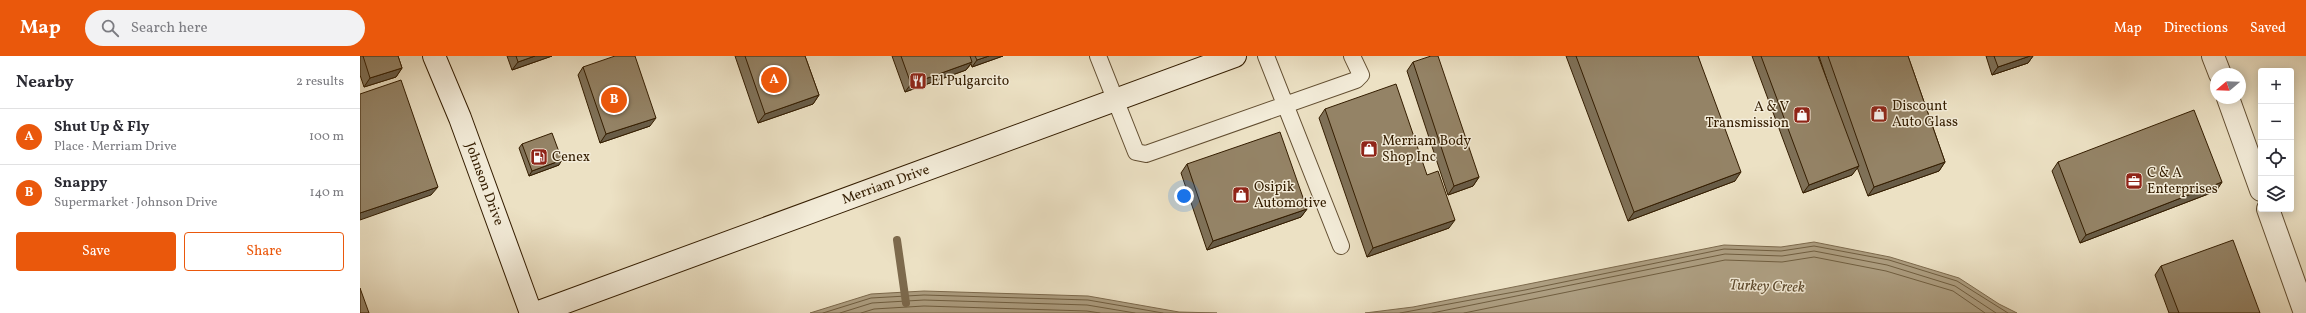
<!DOCTYPE html>
<meta charset="utf-8">
<style>
body{margin:0;font-family:Vollkorn,serif;background:#f2f2f3;color:#2b2b33}
.controls{position:absolute;right:12px;top:12px;display:grid;overflow:hidden;border-radius:4px;box-shadow:0 2px 10px #0003}
.controls button{width:36px;height:36px;display:grid;place-items:center;padding:0;border:0;border-bottom:1px solid #e1e1e2;background:#fff;color:#2b2b33;font:20px sans-serif}
.compass{position:absolute;left:1850px;top:12px;width:36px;height:36px;border-radius:50%;background:#fff;box-shadow:0 2px 10px #0003;rotate:251deg}
.you{position:absolute;left:824px;top:140px;width:14px;height:14px;margin:-10px;border:3px solid #fff;border-radius:50%;background:#1a73e8;box-shadow:0 0 0 6px #1a73e833}
.badge{display:grid;place-items:center;width:26px;height:26px;border-radius:50%;background:#ea580c;color:#fff;font-size:13px;font-weight:700}
.pin{position:absolute;translate:-50% -50%;border:2px solid #fff;box-shadow:0 1px 4px #0006}
.list{margin:0;padding:0;list-style:none}
h2{display:flex;justify-content:space-between;align-items:center;height:52px;margin:0;padding:0 16px;font-size:17px}
h2 small{font-size:13px;font-weight:400;color:#7c7c81}
.list li{display:grid;grid-template-columns:26px 1fr auto;gap:12px;align-items:center;box-sizing:border-box;height:56px;padding:0 16px;border-top:1px solid #e1e1e2}
.list b{display:block;font-size:15px;white-space:nowrap}
.list p{margin:0;font-size:13px;white-space:nowrap;color:#7c7c81}
.list em{font-size:13px;font-style:normal;color:#7c7c81}
.actions{display:flex;gap:8px;padding:12px 16px}
.actions a{flex:1;padding:9px 0;border:1px solid #ea580c;border-radius:4px;text-align:center;font-size:14px;color:#ea580c}
.actions .main{background:#ea580c;color:#fff}
.icon{flex:none;width:22px;height:22px;fill:none;stroke:currentColor;stroke-width:2;stroke-linecap:round;stroke-linejoin:round}
.map{position:relative;flex:none;width:1946px;height:257px;overflow:hidden}
header{display:flex;align-items:center;gap:24px;box-sizing:border-box;height:56px;padding:0 20px;background:#ea580c;color:#fff}
header strong{font-size:19px}
nav{display:flex;gap:22px;margin-inline-start:auto;font-size:14px}
.search{width:280px;height:36px;background:#f2f2f3;display:flex;align-items:center;gap:10px;box-sizing:border-box;padding:0 14px;border-radius:22px;color:#7c7c81;font-size:15px}
main{display:flex}
aside{flex:1;background:#fff}
.map>svg:first-child{display:block}
.water{fill:#ad9e81;stroke:#7d6a4d}
.lines{fill:none;stroke-linecap:round;stroke-linejoin:round}
.shore{stroke:#705e40;stroke-width:1}
.stream{stroke:#7d6a4d;stroke-width:8}
.lane-casing{stroke:#624e31;stroke-width:18}
.street-casing{stroke:#624e31;stroke-width:24}
.secondary-casing{stroke:#341d00;stroke-width:24}
.lane{stroke:#f3ecd9;stroke-width:16}
.street{stroke:#f3ecd9;stroke-width:22}
.secondary{stroke:#f3ecd9;stroke-width:22}
.wall{fill:#7f7158;stroke:#341d00}
.shaded-wall{fill:#685c47;stroke:#341d00}
.building{fill:#948366;stroke:#341d00}
.labels{text-anchor:middle;dominant-baseline:central;stroke-width:3;stroke-linejoin:round;paint-order:stroke}
.poi-label{font-size:14px;fill:#341d00;stroke:#f3ecd9;text-anchor:start}
.street-label{font-size:14px;fill:#341d00;stroke:#f3ecd9}
.water-label{font-size:15px;font-style:italic;fill:#5e4a2d;stroke:#f3ecd9}
</style>
<header>
<strong>Map</strong>
<div class="search"><svg class="icon" aria-label="search" viewBox="0 0 24 24"><circle cx="10" cy="10" r="6"/><path d="M15 15l6 6"/></svg>Search here</div>
<nav><a>Map</a><a>Directions</a><a>Saved</a></nav>
</header>
<main>
<aside>
<h2>Nearby<small>2 results</small></h2>
<ul class="list">
<li><span class="badge">A</span><div><b>Shut Up &amp; Fly</b><p>Place · Merriam Drive</p></div><em>100 m</em></li>
<li><span class="badge">B</span><div><b>Snappy</b><p>Supermarket · Johnson Drive</p></div><em>140 m</em></li>
</ul>
<div class="actions"><a class="main">Save</a><a>Share</a></div>
</aside>
<div class="map">
<svg width="1946" height="257" viewBox="0 0 1946 257">
<rect width="100%" height="100%" fill="#ece1c4"/>
<filter id="stains"><feTurbulence type="fractalNoise" baseFrequency=".005" numOctaves="4"/><feColorMatrix values="0 0 0 0 .2 0 0 0 0 .09 0 0 0 0 .02 0 0 0 .5 -.17"/></filter>
<radialGradient id="worn" r=".72"><stop offset=".6" stop-color="#630" stop-opacity="0"/><stop offset="1" stop-color="#630" stop-opacity=".3"/></radialGradient>
<path class="water" d="M1454 186 1530 201 1599 222 1639 248 1657 257H1005L1053 251 1364 189 1421 191Z
M564 235 728 240 819 256 857 257H450L511 238Z"/>
<g class="lines">
<path class="shore" d="M463 257 511 242 564 239 728 244 803 257
M480 257 512 247 564 244 727 249 775 257
M501 257 514 253 564 250 727 255 740 257
M1040 257 1165 234 1364 193 1421 195 1454 190 1529 204 1597 225 1648 257
M1072 257 1365 198 1422 200 1454 195 1527 209 1595 230 1636 257
M1104 257 1365 204 1422 206 1454 201 1526 215 1593 235 1625 257"/>
<path class="stream" d="M537 184 546 247"/>
<defs>
<path id="lane" d="M738 0 776 96 786 98 996 24 1001 19 992 0
M906 0 981 190"/>
<path id="street" d="M1853 0 1860 18
M1868 42 1901 134
M1908 153 1945 257"/>
<path id="secondary" d="M74 0 100 62 171 257
M176 257 875 0"/>
</defs>
<use href="#lane" class="lane-casing"/>
<use href="#street" class="street-casing"/>
<use href="#secondary" class="secondary-casing"/>
<use href="#lane" class="lane"/>
<use href="#street" class="street"/>
<use href="#secondary" class="secondary"/>
</g>
<path class="wall" d="M0 0H38L42 12 36 21 4 31 0 19Z
M147 0H192L152 14Z
M375 0H445L459 39 453 48 398 67Z
M532 0H643L612 11 611 8 606 14 545 36Z
M1206 0H1338L1375 125 1268 165Z
M1392 0H1458L1470 33 1459 0H1548L1585 106 1579 115 1508 140 1497 111 1492 119 1443 137Z
M1626 0H1673L1668 7 1632 19Z
M1053 6 1119 121 1113 130 1088 139 1047 15Z
M223 11 290 70 240 87 218 19Z
M965 53 1067 119 1089 172 1007 201 959 62Z
M162 88 199 109 169 120 159 92Z
M1698 106 1862 126 1856 135 1720 187 1692 115Z
M827 108 947 153 941 161 847 194 821 117Z
M1801 210 1900 257H1809L1795 219Z"/>
<path class="shaded-wall" d="M175 0H192L152 14 158 6Z
M629 0H643L612 11 617 4Z
M1670 0H1673L1668 7 1632 19 1638 11Z
M612 6 606 14 545 36 551 28Z
M42 12 36 21 4 31 10 22Z
M459 39 453 48 398 67 405 58Z
M296 62 290 70 240 87 246 78Z
M202 104 199 109 169 120 172 115Z
M1585 106 1579 115 1508 140 1514 131Z
M1499 110 1492 119 1443 137 1449 129Z
M1381 116 1375 125 1268 165 1274 156Z
M1119 121 1113 130 1088 139 1094 130Z
M1862 126 1856 135 1720 187 1726 179Z
M78 131 71 139 0 164V157Z
M947 153 941 161 847 194 853 185Z
M1095 164 1089 172 1007 201 1013 192Z"/>
<path class="building" d="M3 0H38L42 12 10 22Z
M156 0H175L158 6Z
M255 0H275L296 62 246 78 223 11Z
M385 0H445L459 39 405 58Z
M541 0H610L612 6 551 28Z
M615 0H629L617 4Z
M1071 0H1078L1119 121 1094 130 1053 6Z
M1216 0H1338L1381 116 1274 156Z
M1401 0H1458L1499 110 1449 129Z
M1468 0H1548L1585 106 1514 131Z
M1634 0H1670L1638 11Z
M41 24 78 131 0 157V38Z
M1036 28 1067 119 1078 115 1095 164 1013 192 965 53Z
M1834 54 1862 126 1726 179 1698 106Z
M920 76 947 153 853 185 827 108Z
M192 77 202 104 172 115 162 88Z
M1873 184 1900 257H1819L1801 210Z
M0 232 9 257H0Z"/>
<defs>
<symbol id="restaurant-square" viewBox="-11 -11 22 22"><rect x="-9" y="-9" width="18" height="18" rx="4" fill="#8f2418" stroke="#f3ecd9"/><path d="M-5-6h1v4h1v-4h1v4h1v-4h1v5L-1.5 .5V6h-2V.5L-5-1ZM5-6V6H3V1.5H1.5Q1.5-4 5-6Z" fill="#fff"/></symbol>
<symbol id="shop-square" viewBox="-11 -11 22 22"><rect x="-9" y="-9" width="18" height="18" rx="4" fill="#8f2418" stroke="#f3ecd9"/><path d="M-5-2.5h2.3a2.7 3.5 0 0 1 5.4 0H5L5.5 6h-11ZM-1.5-2.5h3a1.5 2.3 0 0 0-3 0Z" fill="#fff"/></symbol>
<symbol id="fuel-square" viewBox="-11 -11 22 22"><rect x="-9" y="-9" width="18" height="18" rx="4" fill="#8f2418" stroke="#f3ecd9"/><path d="M-5.5-6h7V0h2V4h1.3V-2.5L3-4.5l.8-.8L6-3V5H2.5V1h-1V6h-7ZM-4.2-4.7v3.2H.2V-4.7Z" fill="#fff"/></symbol>
<symbol id="office-square" viewBox="-11 -11 22 22"><rect x="-9" y="-9" width="18" height="18" rx="4" fill="#8f2418" stroke="#f3ecd9"/><path d="M-6-3h4V-5.5h4V-3h4V5H-6ZM-1-4.5V-3h2v-1.5ZM-6 0V1H6V0Z" fill="#fff"/></symbol>
</defs>
<g fill-rule="evenodd">
<use href="#restaurant-square" x="548" y="15" width="20" height="20"/>
<use href="#shop-square" x="1509" y="48" width="20" height="20"/>
<use href="#shop-square" x="1432" y="49" width="20" height="20"/>
<use href="#shop-square" x="999" y="83" width="20" height="20"/>
<use href="#fuel-square" x="169" y="91" width="20" height="20"/>
<use href="#office-square" x="1764" y="115" width="20" height="20"/>
<use href="#shop-square" x="871" y="129" width="20" height="20"/>
</g>
<g class="labels">
<g class="poi-label">
<text x="571" y="25">El Pulgarcito</text>
<text x="1532" y="50">Discount<tspan x="1532" dy="16">Auto Glass</tspan></text>
<text x="1429" y="51" text-anchor="end">A &amp; V<tspan x="1429" dy="16">Transmission</tspan></text>
<text x="1022" y="85">Merriam Body<tspan x="1022" dy="16">Shop Inc</tspan></text>
<text x="192" y="101">Cenex</text>
<text x="1787" y="117">C &amp; A<tspan x="1787" dy="16">Enterprises</tspan></text>
<text x="894" y="131">Osipik<tspan x="894" dy="16">Automotive</tspan></text>
</g>
<g class="street-label">
<text transform="translate(124 128) rotate(70)">Johnson Drive</text>
<text transform="translate(526 129) rotate(-20)">Merriam Drive</text>
</g>
<g class="water-label">
<text transform="translate(1407 231) rotate(2)">Turkey Creek</text>
</g>
</g>
<rect width="100%" height="100%" filter="url(#stains)"/>
<rect width="100%" height="100%" fill="url(#worn)"/>
</svg>
<div class="controls">
<button>+</button>
<button>−</button>
<button><svg class="icon" aria-label="locate" viewBox="0 0 24 24"><circle cx="12" cy="12" r="6"/><path d="M12 2v4M12 18v4M2 12h4M18 12h4"/></svg></button>
<button><svg class="icon" aria-label="layers" viewBox="0 0 24 24"><path d="M12 4l9 5-9 5-9-5zM3 14l9 5 9-5"/></svg></button>
</div>
<svg class="compass" viewBox="-18 -18 36 36"><path d="M0-13l5 13h-10z" fill="#e53935"/><path d="M0 13l5-13h-10z" fill="#7c7c81"/></svg>
<div class="you"></div>
<div class="pin badge" style="left:414px;top:24px">A</div>
<div class="pin badge" style="left:254px;top:44px">B</div>
</div>
</main>
